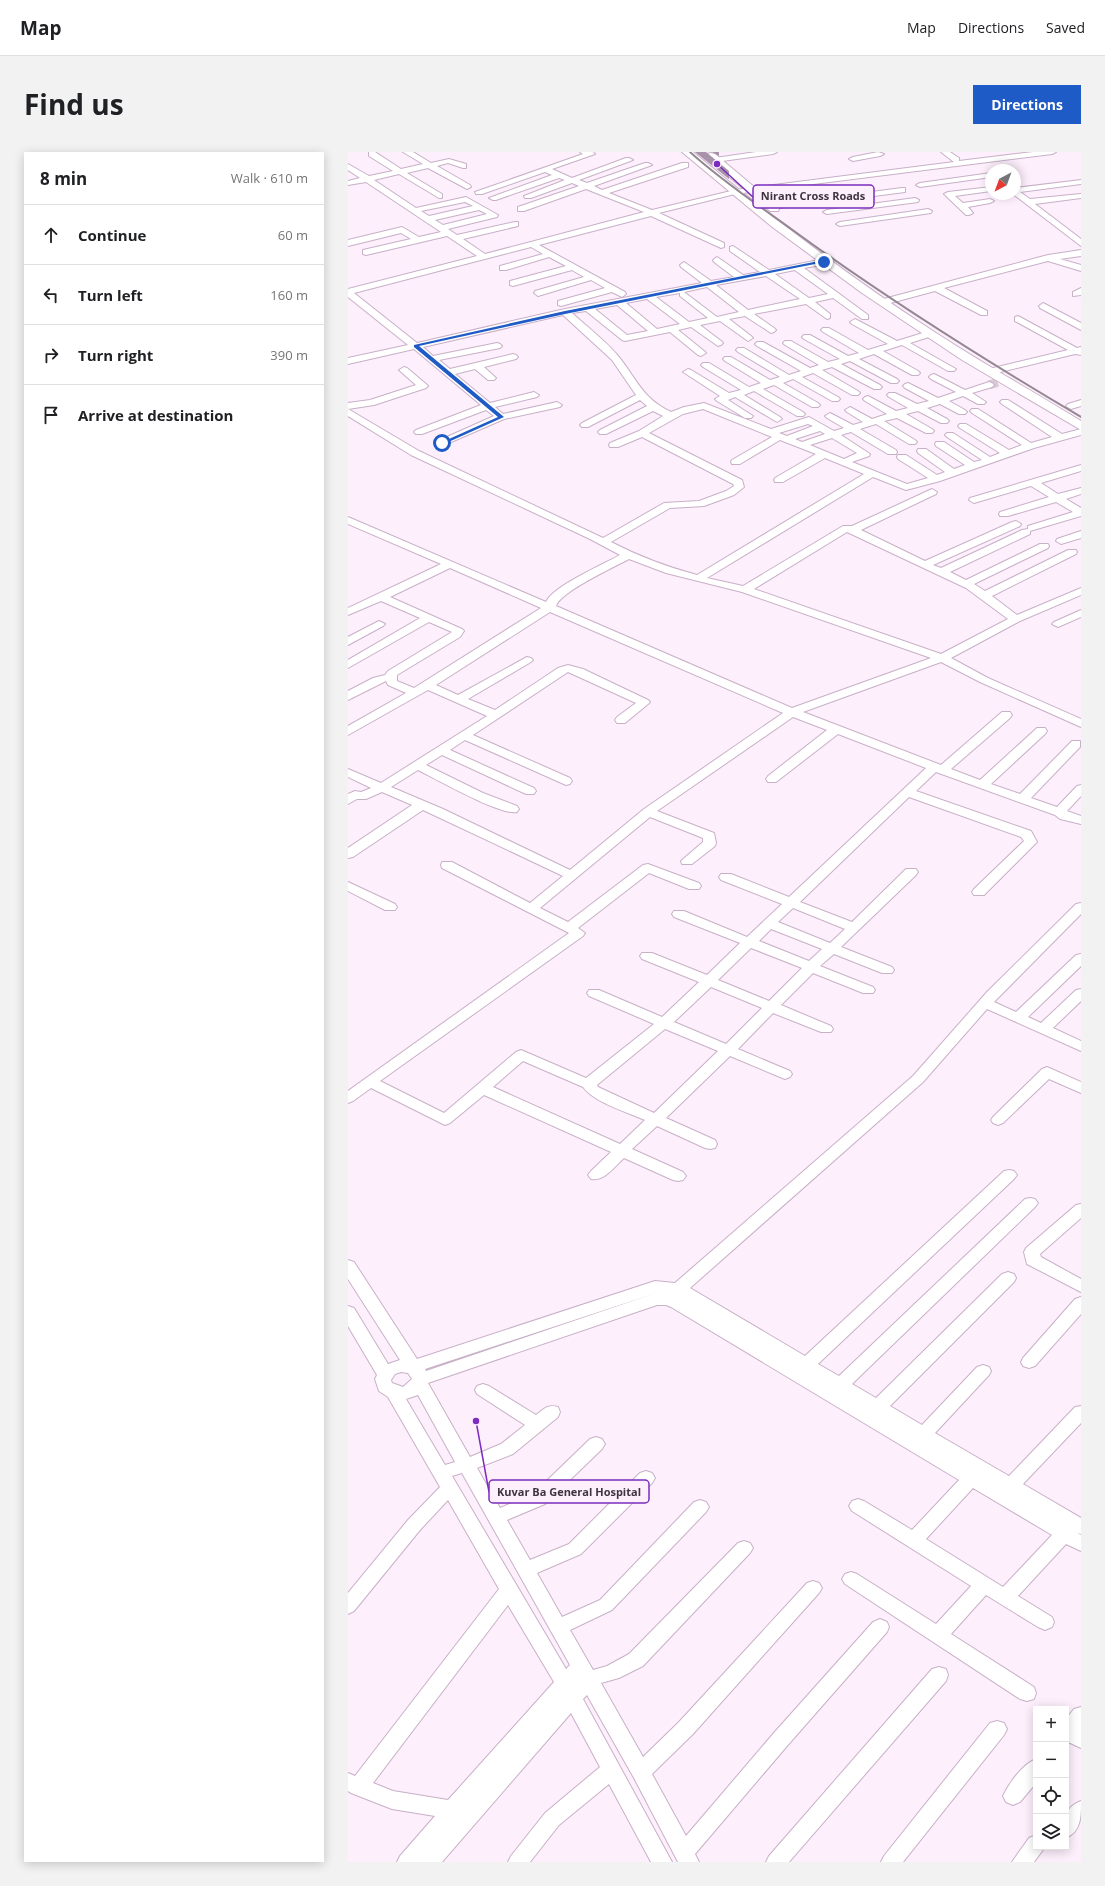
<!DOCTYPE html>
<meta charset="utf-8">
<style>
body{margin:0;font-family:"Open Sans",sans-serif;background:#f2f2f2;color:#202124}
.controls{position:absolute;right:12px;bottom:12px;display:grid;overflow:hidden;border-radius:0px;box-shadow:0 2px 10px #0003}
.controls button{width:36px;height:36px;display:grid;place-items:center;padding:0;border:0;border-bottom:1px solid #e0e0e0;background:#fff;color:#202124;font:20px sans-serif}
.compass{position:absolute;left:637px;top:12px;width:36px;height:36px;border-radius:50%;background:#fff;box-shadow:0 2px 10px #0003;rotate:221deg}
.stop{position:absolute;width:12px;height:12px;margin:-9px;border:3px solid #1f5bc7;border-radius:50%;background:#fff}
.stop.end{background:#1f5bc7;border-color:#fff;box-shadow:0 1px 4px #0008}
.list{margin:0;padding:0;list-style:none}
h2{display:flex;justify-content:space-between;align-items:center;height:52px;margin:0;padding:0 16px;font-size:17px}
h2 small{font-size:13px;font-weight:400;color:#757577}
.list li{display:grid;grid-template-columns:26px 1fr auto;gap:12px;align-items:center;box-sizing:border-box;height:60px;padding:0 16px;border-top:1px solid #e0e0e0}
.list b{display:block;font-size:15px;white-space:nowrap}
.list em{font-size:13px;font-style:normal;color:#757577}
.icon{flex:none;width:22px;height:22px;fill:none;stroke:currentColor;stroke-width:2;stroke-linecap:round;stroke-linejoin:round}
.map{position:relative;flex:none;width:733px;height:1710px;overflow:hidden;border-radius:0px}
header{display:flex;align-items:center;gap:24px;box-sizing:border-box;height:56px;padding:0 20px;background:#fff;border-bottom:1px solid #e0e0e0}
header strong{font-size:19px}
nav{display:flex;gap:22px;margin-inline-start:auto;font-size:14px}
.intro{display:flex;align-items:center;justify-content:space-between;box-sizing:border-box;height:96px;padding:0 24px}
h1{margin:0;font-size:28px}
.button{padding:10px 18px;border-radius:0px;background:#1f5bc7;color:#fff;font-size:14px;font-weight:700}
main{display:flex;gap:24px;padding:0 24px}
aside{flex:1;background:#fff;border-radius:0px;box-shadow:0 2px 10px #0003}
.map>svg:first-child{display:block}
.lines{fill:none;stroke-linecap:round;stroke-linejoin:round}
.minor-tunnel{stroke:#d8cad7;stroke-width:9;stroke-dasharray:9 4.5;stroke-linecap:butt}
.minor-casing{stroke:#c8b0c7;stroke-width:2}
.major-casing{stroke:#c8b0c7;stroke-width:2}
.minor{fill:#fff;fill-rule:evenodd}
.major{fill:#fff;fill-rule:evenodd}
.rail{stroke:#938792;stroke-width:2}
.wall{fill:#a892a8}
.route{fill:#1f5bc7}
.leader{fill:none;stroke:#7b2cbf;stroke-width:1.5}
.callout-dot{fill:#7b2cbf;stroke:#feeffd;stroke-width:1.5}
.callout{fill:#feeffd;stroke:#7b2cbf;stroke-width:1.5}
.callout-label{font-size:11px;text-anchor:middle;font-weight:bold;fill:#3f353e}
</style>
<header>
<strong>Map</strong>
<nav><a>Map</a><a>Directions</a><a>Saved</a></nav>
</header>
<div class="intro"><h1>Find us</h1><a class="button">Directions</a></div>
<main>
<aside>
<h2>8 min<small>Walk · 610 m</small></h2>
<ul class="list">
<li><svg class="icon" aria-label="ahead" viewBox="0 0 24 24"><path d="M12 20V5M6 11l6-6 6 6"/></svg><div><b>Continue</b></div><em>60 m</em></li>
<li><svg class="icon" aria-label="left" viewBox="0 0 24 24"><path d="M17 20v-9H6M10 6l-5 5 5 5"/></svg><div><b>Turn left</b></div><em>160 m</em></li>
<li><svg class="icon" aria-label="right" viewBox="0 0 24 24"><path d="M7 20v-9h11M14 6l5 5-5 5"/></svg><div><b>Turn right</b></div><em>390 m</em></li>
<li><svg class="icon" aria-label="arrive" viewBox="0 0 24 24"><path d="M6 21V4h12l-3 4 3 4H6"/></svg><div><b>Arrive at destination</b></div></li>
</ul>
</aside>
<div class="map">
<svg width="733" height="1710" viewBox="0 0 733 1710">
<rect width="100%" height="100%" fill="#feeffd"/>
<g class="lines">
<path class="minor-tunnel" d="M641 233 653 229"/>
<defs>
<path id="minor" d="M21 0H27L53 17 75 12 55 0H65L83 11 101 7 118 12V16H115L100 11 89 14 122 33 123 35 119 37 80 16 59 21 94 42V46H91L51 22 26 28 68 56 118 45 150 63 149 65 100 77 109 83 167 70H170V74L115 87 137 102 296 60 238 37 176 59H170V55L231 34 224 31 183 46H177L176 44 217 28 211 26 148 48H145L141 46 204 23 197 20 134 42H128L127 40 235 2 232 0H245L247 2 204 17 224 26 278 6H281L285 8 231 28 239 31 297 11H300L304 13 246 34 254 38 334 11H340V15L261 41 304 58 387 38 606 10 593 0H602L611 6V9L685 0H708L704 2 387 42 311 61 376 91V95L373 96 303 64 191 93 277 140 278 142 274 145 264 140 213 154 210 153V149L257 136 243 128 190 144 186 141 187 139 236 125 224 118 165 134 162 133V129L218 114 201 105 158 118H152V114L195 102 183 95 6 141 69 191 217 157 354 131 333 115 332 113 336 110 363 129 386 125 366 110 365 108 369 105 395 123 412 120 382 99V95L385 94 421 118 476 107 480 110 479 112 456 116 520 163V167H514L485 146 467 150 482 162V166L479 167 458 152 406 162 426 176 428 178 426 180 423 181 397 164 381 167 403 184 405 186 400 189 372 169 352 173 373 189 375 191 373 193 370 194 343 175 330 178 356 199 358 201 353 204 350 203 322 180 277 189 274 188 238 159 224 161C239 175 258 189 271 205 290 229 294 246 323 260L336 255 356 251 423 277 461 265 486 279 496 276 479 266 477 264 482 261 505 273 515 270 499 260 497 258 502 255 524 267 539 262 517 249 515 247 517 245 520 244 548 259 560 256 541 245 539 243 541 241H547L569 252 581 249 557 236 555 234 557 232 560 231 590 246 608 240 583 227 581 225 583 223 586 222 617 238 641 230 644 231 646 233 644 235 624 241 638 250 636 252H630L615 244 601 249 617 258 619 260 617 262H611L592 252 579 256 599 267 601 269 599 271H593L570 259 558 262 584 277 586 279 584 281H578L549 266 536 269 567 288 569 290 567 292H561L528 272 512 277 548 298 549 300 548 302H540L503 280 493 283 522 302 521 304 504 310 559 332 580 326 550 307 549 305 550 303H558L589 323 597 320 570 301 569 299 570 297H578L606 317 617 313 588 294 587 292 588 290H596L626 310 634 308 599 285 597 283 599 281H605L642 305 652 301 612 276 610 274 612 272H618L661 298 674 293 624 261 622 259 624 257H630L683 291 704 285 654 252 652 250 654 248H660L714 282 733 277V283L686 296 592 329 558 338 525 325 359 426 395 434 495 374H504L584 337 589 340 588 342 513 378 577 409 664 370 668 369 673 372 672 374 585 413 593 416 674 378 680 377V374L725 360 708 350 660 364H652L651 362 652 360 701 345 683 334 626 351 621 348 622 346 733 313V319L693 331 710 342 733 336V342L718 347 733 356V364L682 379V382L602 420 618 428 692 392H700L701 394 700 396 626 432 637 439 720 398H728L729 400 728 402 644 444 669 463 733 436V443L672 469 603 506 640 526 733 567V575L632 530 593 510 455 560 593 613 654 560H662L664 563 662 566 603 617 632 628 689 576H697L699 579 697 582 643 632 672 642 724 589H732V595L683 646 709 655 729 634 733 633V644L719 659 733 664V672L712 667 707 663 588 620 568 639 683 679 689 690 636 743H626L624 740 626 737 676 689 673 685 561 645 452 750 504 770 558 717H568L570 720 568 723 493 795 544 815 546 818 544 821H534L486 802 472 814 525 835 527 838 525 841H515L465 821 433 853 483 874 485 877 483 880H473L425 861 390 897 442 919 444 922 442 925 437 927 432 925 382 904 318 966 367 988 369 992 367 996 362 997 357 996 309 974 284 997 335 1020 338 1024 335 1028 330 1029 325 1028 276 1006C267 1014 256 1030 243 1027L240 1023 243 1019 263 1000 136 943 102 971 97 973 23 936 5 949 0 951V939L221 781 94 716 93 713 94 710H104L182 751 215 724 75 658 5 705 0 706V696L64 653 34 640 18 647H9L0 652V642L7 639 13 640 23 636 0 625V617L33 631 139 564 80 538 0 583V574L58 541 40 533 38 529 0 548V539L25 526 37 523 40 519 104 480 81 470 0 516V508L72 466 33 449 0 463V456L93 412 0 372V365L198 450C205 434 256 412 272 403L242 387 63 303 0 264V257L71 299 255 386 316 351 351 349 378 339 386 334 385 332 294 285 270 295H262L261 293 262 291 291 279 315 264 305 259 258 282H252L250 280 252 278 299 254 292 248 240 275H234L232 273 234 271 288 243 264 208 215 163 75 195 85 204 149 191 152 192 154 194 152 196 91 208 102 217 165 202 168 203 170 205 168 207 136 215 148 226 146 228H140L127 217 107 222 142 251 186 240 191 243 189 245 147 255 155 262 209 250 214 253 212 255 156 267 94 294 90 293 89 291 90 289 146 264 138 258 74 282H68L66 280 68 278 133 253 66 197 0 212V206L60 193 0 145V137L129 104 99 84 18 103 15 102V98L63 87 53 81 0 94V88L54 75 71 85 93 80 18 30 0 33V29L12 26 0 18V12L21 24 45 19 21 4ZM117 50 125 54 81 64 73 59ZM131 58 139 62 95 73 87 68ZM447 118 448 119 480 142 461 146 427 122ZM418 124 452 147 400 158 368 133ZM359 135 391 160 369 165 336 140ZM332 141V144L360 166 341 170 308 145ZM299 147 332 172 309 177 278 151ZM269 153 300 179 279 183 247 157ZM355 257 424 285 384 308 383 310 384 312H392L432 288 468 302 427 326 426 328 427 330H435L477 306 516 322 349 423C319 415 290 404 263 390L322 356 356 354 386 343 396 335 394 328 301 281 335 262ZM460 272 465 274 439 284 431 281ZM472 279 477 282 454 290 447 287ZM484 286 509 301 496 307 462 293ZM499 380 618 436 660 467 593 502 406 437ZM281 407 318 421 394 440 583 506 444 556 208 454C212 440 266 415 281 407ZM102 416 193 456 66 536 49 529V523L112 485 116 479 114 477 42 445ZM202 460 435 561 296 657 222 718 95 657 43 635 70 618C88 627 153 664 169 660L171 657 169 654 135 641 78 613 94 603 178 642H186L188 639 186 636 102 598 117 588 218 633 222 632 224 629 222 626 125 583 220 520 288 551 269 565 267 568 269 571H277L300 552 302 550 300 548 235 517 220 513 210 516 147 558 120 547 183 510 185 508 183 506 179 505 110 543 88 533ZM445 565 479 578 420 624 418 627 420 630H428L490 582 578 616 441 745 383 722H373L371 725 373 728 434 752 399 785 336 759H326L324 762 326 765 392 791 359 823 304 801H294L292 804 294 807 351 830 314 865 251 838H241L239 841 241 844 306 872 238 926 173 898 168 900 96 961 32 929 235 784 237 781 230 776 301 721 341 737H351L353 734 351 731 300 712 295 713 220 770 192 756 302 665 355 686V690L333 709 334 712H344L367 694 368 691 366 681 309 659ZM445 756 497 777 482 791 430 770ZM423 777 474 797 461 809 411 789ZM403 796 454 816 421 849 370 828ZM363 835 414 856 378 892 326 870ZM317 877 370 899 306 961 250 935 249 933ZM175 909 235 935C247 951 279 960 297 968L272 992 145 935Z
M408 0H429L425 2 367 10 363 8 367 6Z
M530 0 536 2 532 4 505 9 501 7 505 5Z
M643 21V25L572 35 568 33 572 31Z
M733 28V32L672 40 682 47 733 42V46L687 52 733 87V94L665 42H667V36Z
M643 35V39L607 44 615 51 642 47 646 49 642 51 620 55 625 61 621 63H618L596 42 600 40Z
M554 36H557V40L424 57 420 55 424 53Z
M567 46 571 48 570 50 479 62 475 60 479 58Z
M580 57 584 59 583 61 492 74 488 72 492 70Z
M733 98V104L712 107 733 113V119L700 109 596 136 639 159V163H633L587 139 535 153 531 150 532 148 700 103Z
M733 136V143L725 144V140Z
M695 151 733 171V178L692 156 691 154Z
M670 164 729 196 733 195V203L727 202 644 222 641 221 639 219 641 217 720 198 667 169V165Z
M507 167 549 189 578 180H584L586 182 584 184 562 191 608 217 606 219H600L554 193 535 199 570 219 572 221 570 223H564L526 202 511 207 549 227 551 229 549 231H543L502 209 493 212 532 233 534 235 532 237H526L484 215 474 218 510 239 512 241 510 243H504L465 221 454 225 490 245 492 247 490 249H484L445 227 435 231 470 251 472 253 470 255H464L426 233 415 237 455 260 457 262 455 264H449L406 239 396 243 432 265 434 267 429 270 387 245 380 248 405 264 403 266H397L369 249 367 247 372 244 335 220 340 217 343 218 381 241 393 238 355 215 353 213 355 211H361L401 235 413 231 377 209 375 207 377 205H383L422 228 432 225 390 200 388 198 390 196H396L441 223 453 219 409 194 407 192 409 190H415L462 216 471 213 437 193 435 191 437 189H443L480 210 492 207 456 187 454 185 456 183H462L500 204 511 201 475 180 473 178 475 176H481L520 198 540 192 504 172 502 170Z
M56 215 59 216 78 232 80 234 78 236 26 253 0 257V251L22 248 68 233 51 218Z
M733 248V254L723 257 718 254 720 252Z
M733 379V386L713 392 708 389 709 387Z
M733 458V465L710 475 704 472 706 470Z
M31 469 37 472 35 474 0 493V485Z
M0 730 47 752 49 755 47 758H37L0 739Z
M733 751V762L646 850 668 860 728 803 733 802V814L680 865 693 871 728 838 733 837V849L705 876 733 889V899L639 857 575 930 342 1136 457 1204 656 1019 661 1018 666 1019 669 1023 666 1027 470 1212 491 1224 677 1047 682 1046 687 1047 690 1051 687 1055 504 1232 528 1246 654 1122 660 1120 666 1122 668 1126 666 1130 542 1254 574 1273 629 1215 635 1213 641 1215 643 1219 641 1223 587 1281 661 1324 727 1255 733 1254V1271L675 1332 733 1366V1382L729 1381 733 1383V1399L718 1392 670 1444 704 1465 706 1470 704 1475 697 1478 690 1475 638 1443 603 1482 686 1535 688 1541 686 1547 679 1549 672 1547 497 1432 494 1427 497 1422 503 1420 509 1422 588 1472 623 1434 504 1359 501 1354 504 1349 510 1347 516 1349 564 1378 611 1328 323 1155 318 1153H309L80 1231 122 1305 153 1292 177 1273 129 1242 127 1238 129 1234 135 1232 141 1234 188 1263C196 1257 200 1252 210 1255L212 1260 210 1265 165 1302 129 1316 152 1356 185 1342 242 1287 248 1285 254 1287 257 1292 254 1297 197 1352 159 1368 182 1408 221 1392 292 1321 298 1319 304 1321 307 1326 304 1331 233 1402 189 1421 214 1465 252 1448 346 1350 352 1348 358 1350 361 1355 358 1360 264 1458 222 1478 245 1518 259 1514 281 1502 390 1391 396 1389 402 1391 405 1396 402 1401 295 1514 271 1526 253 1531 295 1605 331 1570 459 1431 465 1429 471 1431 474 1436 471 1441 345 1582 304 1622 338 1684 425 1582 525 1470 532 1467 539 1470 541 1475 539 1480 439 1594 347 1702 351 1710H330L286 1626 239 1543 235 1547 324 1710H303L261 1632 211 1673 182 1710H160L163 1704 197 1661 252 1615 223 1561 94 1710H49L52 1704 87 1664 44 1657 3 1641 0 1639V1621L7 1624 151 1437 100 1348 72 1378 6 1459 0 1462V1441L60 1368 92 1335 40 1245 31 1239 27 1227 29 1223 0 1174V1154L6 1156 40 1212 52 1208 0 1127V1108L6 1110 69 1207 307 1129 327 1131 565 924 639 840 728 752ZM308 1141 78 1219 77 1217 308 1141H318ZM53 1220 60 1221 64 1227 55 1235 44 1231 43 1228 47 1222ZM70 1243 107 1310 97 1313 58 1247ZM114 1321 222 1513 218 1517 104 1324ZM625 1336 704 1383 655 1435 578 1387ZM160 1453 206 1530 100 1648 45 1639 25 1631Z
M699 915 733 930V941L701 927 655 971 650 973 645 971 643 968 645 965 694 917Z
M733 1052V1066L692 1102 693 1105 733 1127V1140L679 1112 676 1100 678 1096 728 1053Z
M733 1145V1162L687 1214 681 1216 675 1214 673 1210 675 1206 727 1147Z
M591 1515 598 1517 600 1523 598 1529 441 1710H418L421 1704 584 1517Z
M733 1555V1596L718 1589V1567L726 1557Z
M649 1569 656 1571 659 1577 656 1583 555 1710H533L536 1704 642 1571Z
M688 1607V1631L672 1650 665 1653 658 1650 655 1644C661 1631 675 1612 688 1607Z
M733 1649C733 1666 733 1679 718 1686 718 1669 714 1656 733 1649Z
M688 1683V1695H697L686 1710H664L681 1686Z"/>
<path id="major" d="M334 0H345C422 64 501 125 585 179 634 211 684 239 733 269V278L614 208 514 141 423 74Z
M363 1 367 2 430 55 431 57 430 59H422L359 6 358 4 359 2Z"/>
</defs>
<use href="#minor" class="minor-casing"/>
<use href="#major" class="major-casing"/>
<use href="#minor" class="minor"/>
<use href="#major" class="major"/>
<path class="rail" d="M342 0C374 29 410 53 446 79 538 146 635 207 733 265"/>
</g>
<path class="wall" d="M347 0H358L381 19V27Z
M364 0H371V4Z"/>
<path class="route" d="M476 108 477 110 217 162 71 194 156 265 96 292 92 291 150 265 66 195V193L217 159Z"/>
<path class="leader" d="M369 12L405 45M128 1269L141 1340"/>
<g class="callout-dot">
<circle cx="369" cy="12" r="4"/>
<circle cx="128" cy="1269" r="4"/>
</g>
<g class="callout">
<rect x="405" y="33" width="121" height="23" rx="4"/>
<rect x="141" y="1328" width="160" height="23" rx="4"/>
</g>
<g class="callout-label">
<text x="465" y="48">Nirant Cross Roads</text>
<text x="221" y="1344">Kuvar Ba General Hospital</text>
</g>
</svg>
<div class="controls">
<button>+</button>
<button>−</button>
<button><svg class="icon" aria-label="locate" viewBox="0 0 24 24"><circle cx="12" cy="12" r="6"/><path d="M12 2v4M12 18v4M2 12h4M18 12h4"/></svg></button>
<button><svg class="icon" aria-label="layers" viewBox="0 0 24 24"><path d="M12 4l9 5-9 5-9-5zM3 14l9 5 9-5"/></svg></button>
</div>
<svg class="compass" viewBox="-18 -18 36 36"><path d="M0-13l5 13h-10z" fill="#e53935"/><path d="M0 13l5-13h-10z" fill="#757577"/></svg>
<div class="stop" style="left:94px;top:291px"></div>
<div class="stop end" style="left:476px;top:110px"></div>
</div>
</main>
